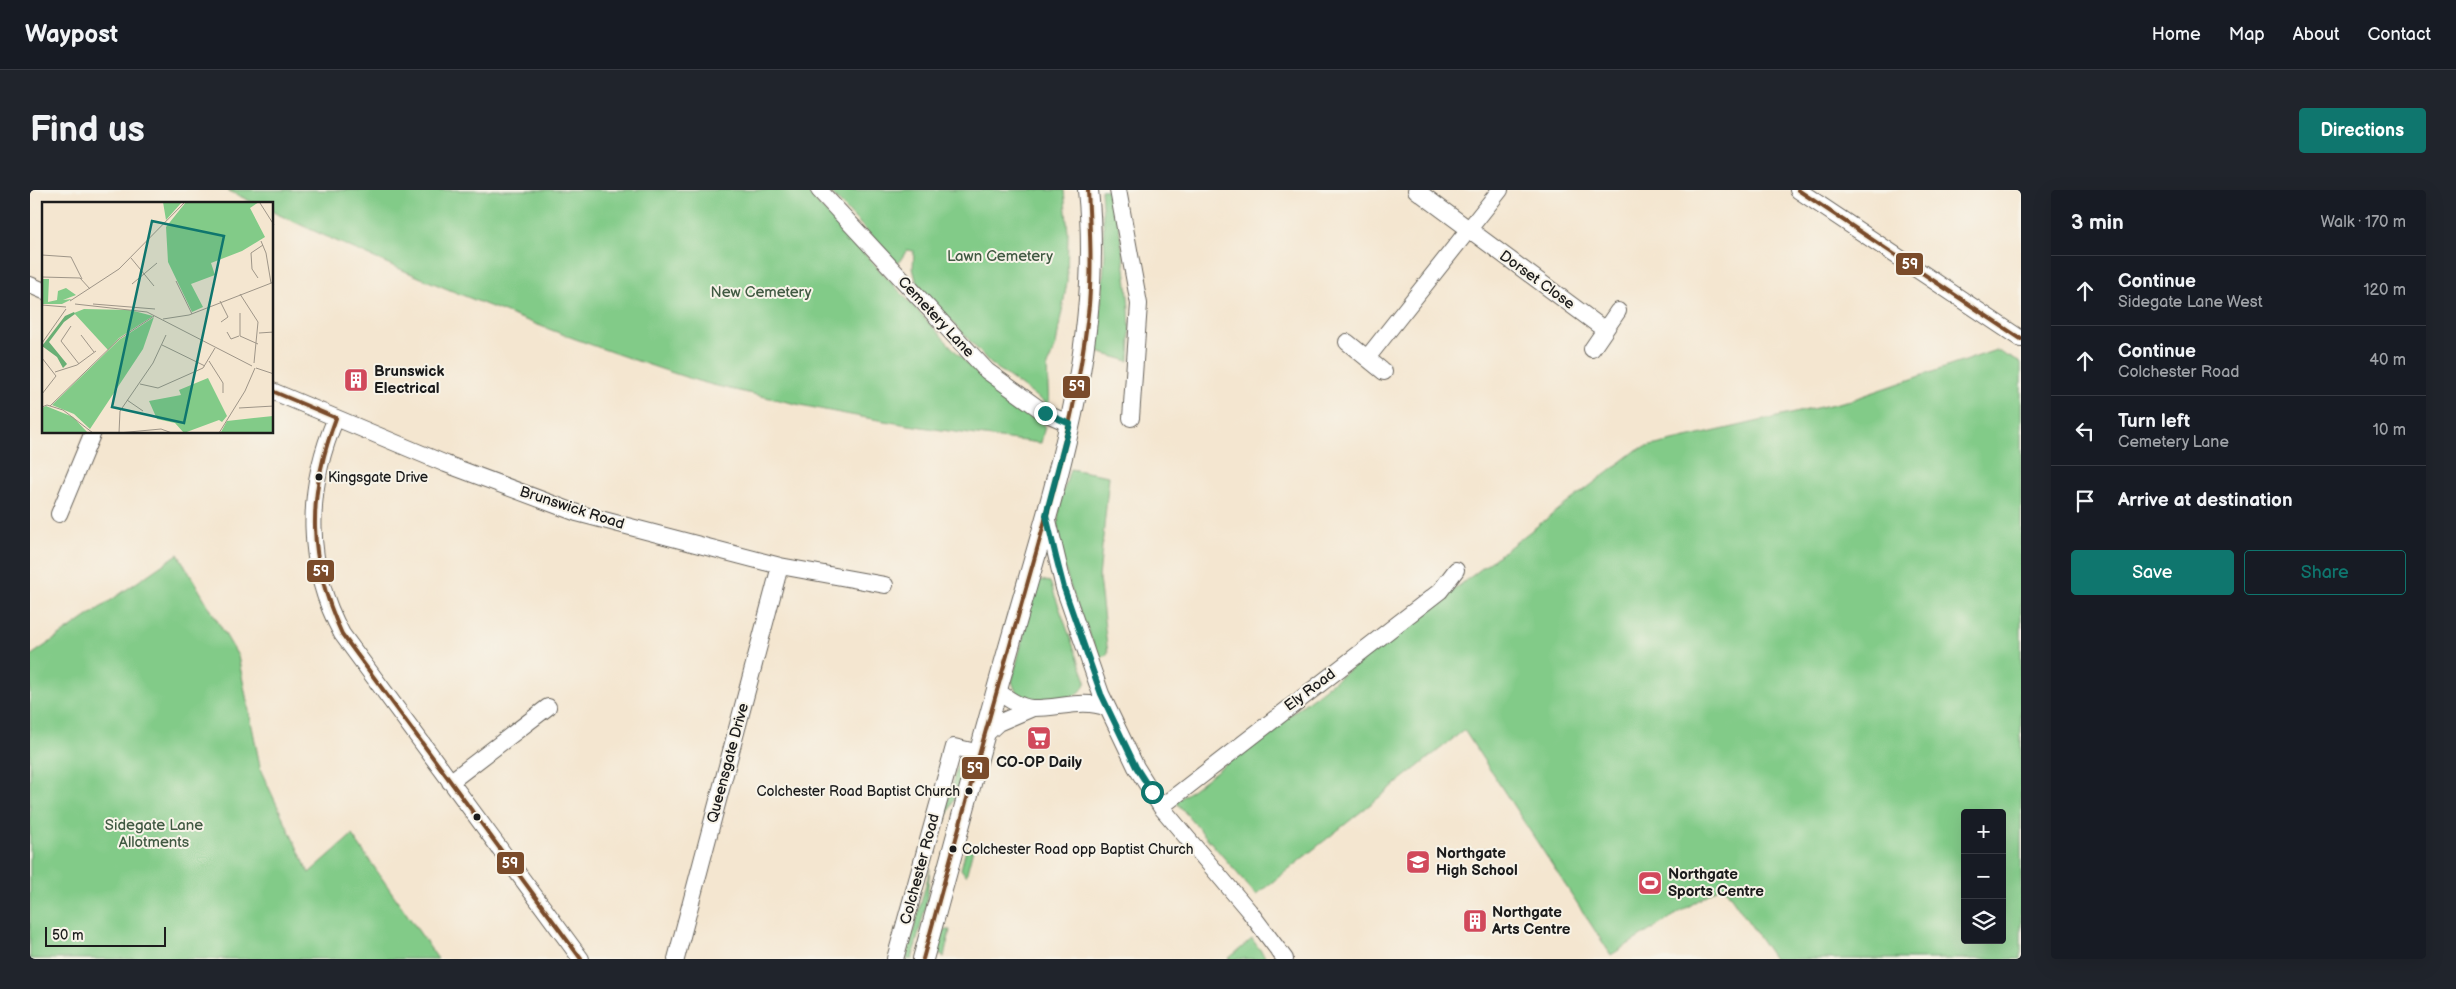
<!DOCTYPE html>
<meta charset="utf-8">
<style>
body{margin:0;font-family:"Balsamiq Sans",sans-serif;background:#20242c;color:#f1f3f6}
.controls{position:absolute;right:15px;bottom:15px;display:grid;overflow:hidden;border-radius:5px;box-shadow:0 5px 20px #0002}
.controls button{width:45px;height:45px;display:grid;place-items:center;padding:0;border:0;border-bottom:1px solid #363941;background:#171b24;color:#f1f3f6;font:25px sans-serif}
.scale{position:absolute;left:15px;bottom:12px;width:121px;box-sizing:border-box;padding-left:5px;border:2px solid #1c1c1c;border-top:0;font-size:14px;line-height:18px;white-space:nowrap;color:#1c1c1c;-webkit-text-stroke:4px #f7f3e8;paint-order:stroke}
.stop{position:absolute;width:15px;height:15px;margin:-11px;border:4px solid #0f766e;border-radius:50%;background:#fff}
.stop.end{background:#0f766e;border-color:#fff;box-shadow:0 1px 5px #0008}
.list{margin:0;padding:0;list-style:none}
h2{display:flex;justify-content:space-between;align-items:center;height:65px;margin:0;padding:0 20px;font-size:21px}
h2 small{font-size:16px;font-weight:400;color:#9ea1a6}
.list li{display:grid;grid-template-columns:32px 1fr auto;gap:15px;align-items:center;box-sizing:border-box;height:70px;padding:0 20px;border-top:1px solid #363941}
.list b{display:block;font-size:19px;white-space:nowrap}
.list p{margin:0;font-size:16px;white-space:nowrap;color:#9ea1a6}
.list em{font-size:16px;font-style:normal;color:#9ea1a6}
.actions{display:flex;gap:10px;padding:15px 20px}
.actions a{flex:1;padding:11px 0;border:1px solid #0f766e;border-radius:5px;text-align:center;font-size:18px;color:#0f766e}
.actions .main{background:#0f766e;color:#fff}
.icon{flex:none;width:28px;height:28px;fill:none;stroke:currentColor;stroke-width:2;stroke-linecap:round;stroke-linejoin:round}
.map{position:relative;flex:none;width:1991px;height:769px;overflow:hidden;border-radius:5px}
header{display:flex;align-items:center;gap:30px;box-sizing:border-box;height:70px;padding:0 25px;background:#171b24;border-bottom:1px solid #363941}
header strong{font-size:24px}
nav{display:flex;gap:28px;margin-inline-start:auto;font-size:18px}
.intro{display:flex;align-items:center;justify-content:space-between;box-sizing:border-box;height:120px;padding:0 30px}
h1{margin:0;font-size:35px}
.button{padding:12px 22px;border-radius:5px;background:#0f766e;color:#fff;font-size:18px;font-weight:700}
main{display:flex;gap:30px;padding:0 30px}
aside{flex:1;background:#171b24;border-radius:5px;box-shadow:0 5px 20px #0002}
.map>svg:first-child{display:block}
.green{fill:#82cb88;stroke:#4f7452;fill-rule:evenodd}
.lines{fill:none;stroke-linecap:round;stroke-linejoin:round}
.minor-casing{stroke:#68635b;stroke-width:18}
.major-casing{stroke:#68635b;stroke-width:22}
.minor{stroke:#fff;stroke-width:16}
.major{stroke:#fff;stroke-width:20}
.bus-1-casing{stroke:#f7f3e8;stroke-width:8}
.bus-1{stroke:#7a4b2a;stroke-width:4}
.route{stroke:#0f766e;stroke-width:6}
.bus-dot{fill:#1c1c1c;stroke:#f7f3e8;stroke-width:2}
.labels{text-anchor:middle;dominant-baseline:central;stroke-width:4;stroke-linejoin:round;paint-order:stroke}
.bus-label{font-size:14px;fill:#1c1c1c;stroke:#f7f3e8;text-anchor:start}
.park-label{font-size:15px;fill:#405942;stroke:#f7f3e8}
.street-label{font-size:15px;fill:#1c1c1c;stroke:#f7f3e8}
.poi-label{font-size:15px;font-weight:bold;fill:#1c1c1c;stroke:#f7f3e8;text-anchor:start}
.inset-road{fill:none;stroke:#9e9588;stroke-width:1}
.view{fill:#0f766e;fill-opacity:0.15;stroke:#0f766e;stroke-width:2.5}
.inset-edge{fill:none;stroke:#1c1c1c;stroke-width:2.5}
.line-badge{stroke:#f7f3e8;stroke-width:2}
.badge-label{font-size:14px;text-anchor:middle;font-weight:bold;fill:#fff}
</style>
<header>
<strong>Waypost</strong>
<nav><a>Home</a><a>Map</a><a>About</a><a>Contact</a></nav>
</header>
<div class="intro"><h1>Find us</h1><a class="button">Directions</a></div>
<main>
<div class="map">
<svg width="1991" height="769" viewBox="0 0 1991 769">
<rect width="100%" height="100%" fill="#f7f3e8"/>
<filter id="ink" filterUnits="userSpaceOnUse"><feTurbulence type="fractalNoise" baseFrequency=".02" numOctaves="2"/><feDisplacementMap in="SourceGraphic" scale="10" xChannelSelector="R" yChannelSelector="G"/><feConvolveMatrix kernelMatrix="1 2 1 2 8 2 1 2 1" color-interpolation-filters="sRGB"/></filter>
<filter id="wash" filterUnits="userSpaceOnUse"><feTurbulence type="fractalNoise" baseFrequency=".0096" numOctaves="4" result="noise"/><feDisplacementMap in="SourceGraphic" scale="20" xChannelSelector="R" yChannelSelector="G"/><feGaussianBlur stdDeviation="1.12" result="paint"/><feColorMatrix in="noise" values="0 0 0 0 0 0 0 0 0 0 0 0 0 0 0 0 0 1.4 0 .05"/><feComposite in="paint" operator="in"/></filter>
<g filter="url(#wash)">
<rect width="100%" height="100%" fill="#f4e6d0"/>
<path class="green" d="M197 0H775L945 182 1015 236 1011 253C916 242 823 228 731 206 710 201 689 197 668 191 523 145 380 86 243 22L242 14H226Z
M798 0H1034L1038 42 1037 92 1026 155 1017 176 1019 216 960 173 919 128 898 109 886 90 883 78 884 61 877 60 869 72H866Z
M1071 0H1083C1092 57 1103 113 1099 171L1067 162 1075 63Z
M1966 160 1991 173V769H1744L1693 695 1581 765 1434 540 1226 705 1146 612 1608 259 1821 210ZM1935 623H1972V750H1935Z
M1040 279 1079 286 1069 388 1078 464 1070 468C1052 428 1022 365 1029 320 1031 307 1036 293 1040 279Z
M148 364 208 466 231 581 279 683 322 645 408 769H0V466Z
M1011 390 1020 392 1056 491C1054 496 1052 501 1047 504 1039 509 999 513 992 508 986 504 984 497 982 491L1007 393Z
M934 570 935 573 927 603 910 640 927 576Z
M936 659H943L936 686 931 679Z
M900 679 896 715 882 769H876Z
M913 740H920L914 767 907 762Z
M1222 749 1237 769H1198Z"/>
</g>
<g filter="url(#ink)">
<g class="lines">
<defs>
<path id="minor" d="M789 0 957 181 1015 223 1040 234
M1088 0 1109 114 1101 228
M1386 0 1575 140
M1768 0 1991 149
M0 95 14 101
M1317 152 1354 182
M1562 159 1588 121
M1337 168 1470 0
M242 201 416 274 547 323 750 376 855 395
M306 228C275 299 275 376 312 444L551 769
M29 324 63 242
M1017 326 1034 398 1071 504 1106 577 1131 617 1219 721 1255 769
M967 501C977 508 989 517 1002 518 1028 519 1053 508 1077 518
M955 545 968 533 1003 518
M420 592 518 517
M1131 617 1410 401 1426 380
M646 769 750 376
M865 769 924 557 950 563"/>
<path id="major" d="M893 769C923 660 952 551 983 443 1024 299 1074 152 1058 0"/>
</defs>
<use href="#minor" class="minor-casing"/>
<use href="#major" class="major-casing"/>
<use href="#minor" class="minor"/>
<use href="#major" class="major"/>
<defs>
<path id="bus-1" d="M1768 0 1991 149
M242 201 306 228
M306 228C277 306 277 368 312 444L551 769
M893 769C922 664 950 559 980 455 1011 343 1047 232 1059 115 1062 77 1060 38 1058 0"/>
</defs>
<use href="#bus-1" class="bus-1-casing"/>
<use href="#bus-1" class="bus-1"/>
</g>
</g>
<g class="lines" filter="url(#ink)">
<path class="route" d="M1015 223 1040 234 1016 325 1026 367 1034 398 1071 504 1106 577 1122 602"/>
</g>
<defs>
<symbol id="building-square" viewBox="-11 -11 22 22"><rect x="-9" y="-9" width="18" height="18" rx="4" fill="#d1495b" stroke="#f7f3e8"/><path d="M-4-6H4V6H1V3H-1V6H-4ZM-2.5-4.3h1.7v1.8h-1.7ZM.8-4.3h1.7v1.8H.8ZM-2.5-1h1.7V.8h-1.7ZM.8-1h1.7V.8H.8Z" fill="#fff"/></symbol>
<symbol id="supermarket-square" viewBox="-11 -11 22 22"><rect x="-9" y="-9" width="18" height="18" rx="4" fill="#d1495b" stroke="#f7f3e8"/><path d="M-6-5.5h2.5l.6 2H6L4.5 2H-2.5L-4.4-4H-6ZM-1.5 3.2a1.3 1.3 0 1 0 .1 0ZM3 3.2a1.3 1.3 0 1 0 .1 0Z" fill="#fff"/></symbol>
<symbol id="school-square" viewBox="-11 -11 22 22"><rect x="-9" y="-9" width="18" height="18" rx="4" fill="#d1495b" stroke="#f7f3e8"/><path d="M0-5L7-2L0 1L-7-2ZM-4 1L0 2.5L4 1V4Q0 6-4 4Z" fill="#fff"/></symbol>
<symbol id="stadium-square" viewBox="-11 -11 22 22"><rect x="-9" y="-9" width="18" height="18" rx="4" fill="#d1495b" stroke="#f7f3e8"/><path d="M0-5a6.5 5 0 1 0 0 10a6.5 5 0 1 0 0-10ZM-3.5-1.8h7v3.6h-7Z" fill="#fff"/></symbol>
</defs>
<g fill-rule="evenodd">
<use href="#building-square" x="312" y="176" width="28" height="28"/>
<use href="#supermarket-square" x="995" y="534" width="28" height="28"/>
<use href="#school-square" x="1374" y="658" width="28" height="28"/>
<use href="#stadium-square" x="1606" y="679" width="28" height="28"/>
<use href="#building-square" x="1431" y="717" width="28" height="28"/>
</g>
<g class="bus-dot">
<circle cx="289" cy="287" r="4.5"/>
<circle cx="939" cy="601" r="4.5"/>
<circle cx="447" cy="627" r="4.5"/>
<circle cx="923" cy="659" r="4.5"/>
</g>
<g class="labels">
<g class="bus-label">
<text x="298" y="287">Kingsgate Drive</text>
<text x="930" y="601" text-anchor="end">Colchester Road Baptist Church</text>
<text x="932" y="659">Colchester Road opp Baptist Church</text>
</g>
<g class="park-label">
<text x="970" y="66">Lawn Cemetery</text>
<text x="731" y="102">New Cemetery</text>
<text x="124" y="635">Sidegate Lane<tspan x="124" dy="17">Allotments</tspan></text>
</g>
<g class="street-label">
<text transform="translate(1507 90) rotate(36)">Dorset Close</text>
<text transform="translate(906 127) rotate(47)">Cemetery Lane</text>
<text transform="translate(542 318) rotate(18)">Brunswick Road</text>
<text transform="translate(1280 500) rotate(-37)">Ely Road</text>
<text transform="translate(698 573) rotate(-75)">Queensgate Drive</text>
<text transform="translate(890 679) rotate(-75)">Colchester Road</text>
</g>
<g class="poi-label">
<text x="344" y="181">Brunswick<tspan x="344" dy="17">Electrical</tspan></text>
<text x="1009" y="572" text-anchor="middle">CO-OP Daily</text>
<text x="1406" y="663">Northgate<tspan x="1406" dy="17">High School</tspan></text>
<text x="1638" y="684">Northgate<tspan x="1638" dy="17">Sports Centre</tspan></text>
<text x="1462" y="722">Northgate<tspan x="1462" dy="17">Arts Centre</tspan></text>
</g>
</g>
<g transform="translate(12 12)">
<rect width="231" height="231" fill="#f4e6d0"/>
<path d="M121 0H140L124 18ZM144 0H217L208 6 223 35 200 49 169 61 173 73 149 82 161 105 150 110 126 60 124 25ZM0 77H7L6 100 15 98 16 89 24 86 34 93 21 98 30 97 20 102H1ZM42 107 88 108 111 114 77 136 66 148 32 111ZM112 115 101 147 48 227 32 212 10 203 77 138ZM166 176 185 214 180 220 177 218 142 231 133 221 115 217 107 199 139 193 137 188ZM4 204 31 215 46 231H0V206ZM231 214V231L179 230 185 219Z" fill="#82cb88"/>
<path d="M32 110 33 112 22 120 7 140 25 162 21 166 15 155 0 144 23 114Z" fill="#69af74"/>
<path class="inset-road" d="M218 1 232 23M219 39 224 51 229 81M0 53 29 55 40 77M89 56 112 84M0 75 38 76 48 87M216 76 210 67 209 51 221 43M134 79 150 112M90 82 115 61M198 92 216 120 212 161M28 99 77 67 143 0M178 99 186 115 179 120M33 102 105 110 210 164M51 102 113 107M0 103 24 105M198 111V134L216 142M121 117 147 113 232 80M29 124 19 139 37 162M185 130 189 137 197 134M217 131 232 130M39 133 52 150M0 141 24 107M120 143 163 164M0 156 14 174 0 192M167 159 181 181V191M214 166 232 172M13 170 35 163 54 149M98 182 116 186 161 166 173 146M85 198 101 209M8 204 77 137 112 114M0 205 5 203 21 208 51 231M197 206 232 204M76 231 119 227 130 231M77 231 78 209 111 161 124 133M177 231 203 189 213 166"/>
<path class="view" d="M110 19 182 34 142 221 70 205Z"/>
<rect width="231" height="231" class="inset-edge"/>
</g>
<g class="line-badge">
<rect x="1865" y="62" width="29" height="24" rx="5" fill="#7a4b2a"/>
<rect x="1032" y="185" width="29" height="24" rx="5" fill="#7a4b2a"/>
<rect x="276" y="369" width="29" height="24" rx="5" fill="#7a4b2a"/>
<rect x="931" y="566" width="29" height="24" rx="5" fill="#7a4b2a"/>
<rect x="466" y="661" width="29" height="24" rx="5" fill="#7a4b2a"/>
</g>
<g class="badge-label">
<text x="1880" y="79">59</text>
<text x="1047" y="201">59</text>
<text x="291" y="386">59</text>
<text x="945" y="583">59</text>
<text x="480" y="678">59</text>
</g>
</svg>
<div class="controls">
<button>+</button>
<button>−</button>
<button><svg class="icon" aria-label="layers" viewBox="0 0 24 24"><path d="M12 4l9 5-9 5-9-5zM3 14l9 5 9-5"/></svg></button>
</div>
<div class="scale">50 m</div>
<div class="stop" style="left:1122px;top:602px"></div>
<div class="stop end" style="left:1015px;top:223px"></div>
</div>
<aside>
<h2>3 min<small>Walk · 170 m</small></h2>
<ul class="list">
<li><svg class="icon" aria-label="ahead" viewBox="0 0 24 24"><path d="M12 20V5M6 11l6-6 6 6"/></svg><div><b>Continue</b><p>Sidegate Lane West</p></div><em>120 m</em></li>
<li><svg class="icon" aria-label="ahead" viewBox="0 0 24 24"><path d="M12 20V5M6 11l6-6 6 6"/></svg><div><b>Continue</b><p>Colchester Road</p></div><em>40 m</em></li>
<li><svg class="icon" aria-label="left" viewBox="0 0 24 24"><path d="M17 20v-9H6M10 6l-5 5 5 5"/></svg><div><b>Turn left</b><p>Cemetery Lane</p></div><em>10 m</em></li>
<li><svg class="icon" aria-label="arrive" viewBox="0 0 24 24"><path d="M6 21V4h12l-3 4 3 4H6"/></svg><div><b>Arrive at destination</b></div></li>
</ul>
<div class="actions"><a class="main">Save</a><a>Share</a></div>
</aside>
</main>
